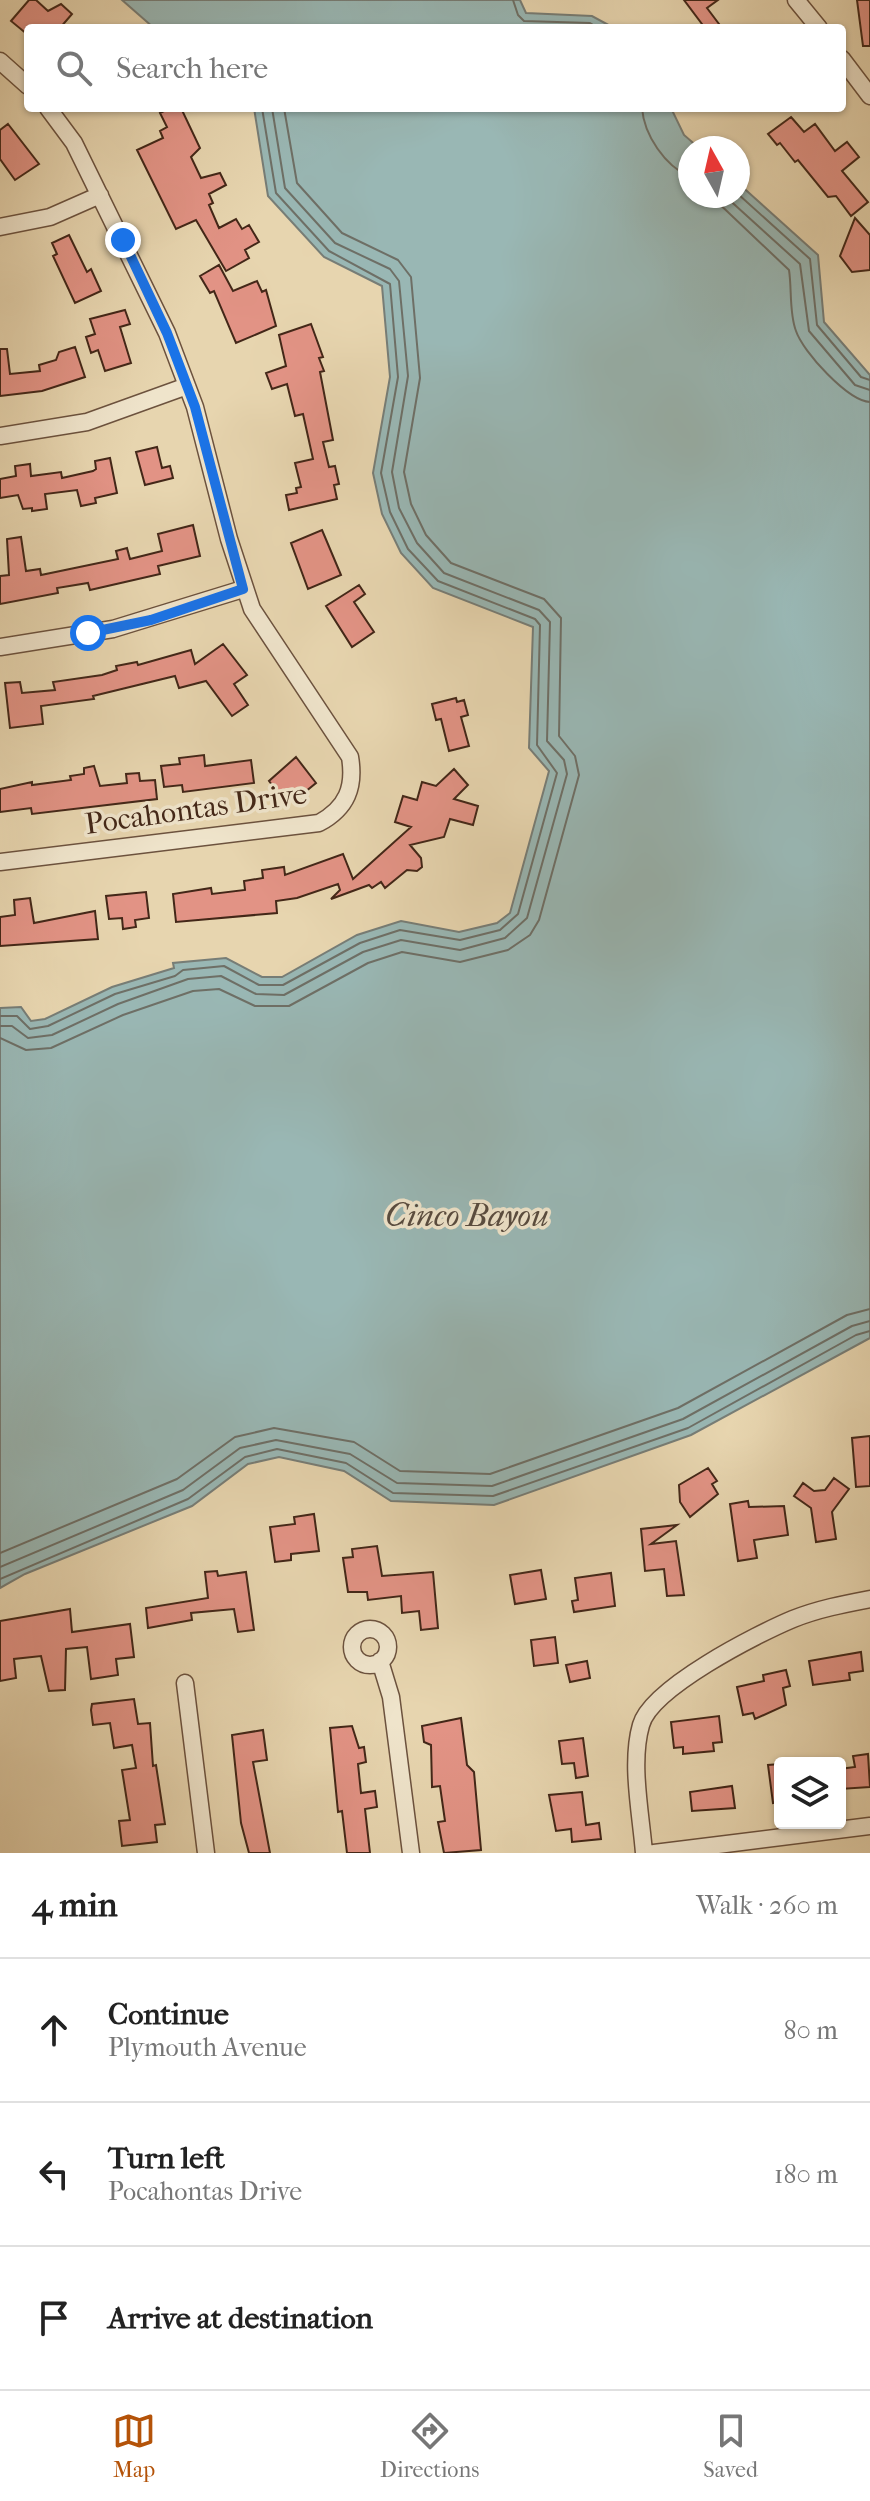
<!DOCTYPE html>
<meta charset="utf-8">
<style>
body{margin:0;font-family:"IM FELL French Canon",serif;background:#f2f2f2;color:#222}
.controls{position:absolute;right:24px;bottom:24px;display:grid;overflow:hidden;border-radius:8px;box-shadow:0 2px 6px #0004}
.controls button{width:72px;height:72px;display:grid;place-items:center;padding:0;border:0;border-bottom:2px solid #e0e0e0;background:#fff;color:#222;font:40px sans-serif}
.compass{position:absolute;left:678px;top:136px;width:72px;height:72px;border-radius:50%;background:#fff;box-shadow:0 2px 6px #0004;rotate:352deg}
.stop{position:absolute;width:24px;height:24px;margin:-18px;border:6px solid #1a73e8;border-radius:50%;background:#fff}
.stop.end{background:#1a73e8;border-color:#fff;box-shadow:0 2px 8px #0008}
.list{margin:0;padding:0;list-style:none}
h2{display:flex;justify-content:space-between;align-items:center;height:104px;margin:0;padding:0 32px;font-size:34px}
h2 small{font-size:26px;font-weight:400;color:#767676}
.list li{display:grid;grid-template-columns:52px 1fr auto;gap:24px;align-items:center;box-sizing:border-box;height:144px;padding:0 32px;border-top:2px solid #e0e0e0}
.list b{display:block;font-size:30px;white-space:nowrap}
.list p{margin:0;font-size:26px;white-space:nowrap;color:#767676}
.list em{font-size:26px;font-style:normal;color:#767676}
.icon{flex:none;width:44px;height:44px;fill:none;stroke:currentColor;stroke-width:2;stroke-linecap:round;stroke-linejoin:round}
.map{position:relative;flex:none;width:870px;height:1853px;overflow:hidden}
.search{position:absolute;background:#fff;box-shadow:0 2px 6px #0004;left:24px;right:24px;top:24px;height:88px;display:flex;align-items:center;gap:20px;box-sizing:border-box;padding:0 28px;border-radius:8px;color:#767676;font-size:30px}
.sheet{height:536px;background:#fff}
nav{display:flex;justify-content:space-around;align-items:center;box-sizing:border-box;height:112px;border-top:2px solid #e0e0e0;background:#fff;font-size:22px;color:#767676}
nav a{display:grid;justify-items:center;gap:4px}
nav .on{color:#b45309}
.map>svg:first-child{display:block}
.water{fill:#99b7b4;stroke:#777d76;stroke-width:2}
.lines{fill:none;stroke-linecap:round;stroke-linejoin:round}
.shore{stroke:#6e6f66;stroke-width:2}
.building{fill:#e29385;stroke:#432718;stroke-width:2}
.street-casing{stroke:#6c523e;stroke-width:19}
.street{stroke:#efe4cb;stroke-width:16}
.route{stroke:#1a73e8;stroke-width:10}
.labels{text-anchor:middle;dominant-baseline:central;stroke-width:7;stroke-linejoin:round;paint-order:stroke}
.street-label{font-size:30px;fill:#432718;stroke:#efe4cb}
.water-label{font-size:32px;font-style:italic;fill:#584b3f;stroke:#efe4cb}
</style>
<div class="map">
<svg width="870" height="1853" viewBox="0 0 870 1853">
<rect width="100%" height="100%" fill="#e7d5af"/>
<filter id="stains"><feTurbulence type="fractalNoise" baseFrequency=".0025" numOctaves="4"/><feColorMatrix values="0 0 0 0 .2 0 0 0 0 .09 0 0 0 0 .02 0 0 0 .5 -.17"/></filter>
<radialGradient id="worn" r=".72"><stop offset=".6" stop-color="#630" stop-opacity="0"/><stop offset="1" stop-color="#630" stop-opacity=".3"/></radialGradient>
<path class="water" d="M122 0H520L526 13 592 16 614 28H154Z
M254 108H671L684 135 699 148H690V196H738V183L818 255 824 322 870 375V1338L691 1435 494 1505 391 1501 344 1471 279 1457 248 1464 192 1506 25 1574 0 1588V1008L21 1007 31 1021 45 1019 112 987 174 968 173 963 226 958 262 977H282L357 935 401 921 459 932 497 923 510 913 549 771 529 748 533 627 433 588 401 553 382 514 373 473 390 377 382 286 324 257 268 196Z"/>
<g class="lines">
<path class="shore" d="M513 0 518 15 524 21 590 23 598 28
M642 108C644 135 665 166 690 177
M738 194 810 259 817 325 861 377 870 380
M711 196 789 270C792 289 789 313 796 331 803 352 848 401 870 402
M725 196 800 264 809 331 855 385 870 390
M0 1016H17L30 1029 48 1026 115 994 175 976 183 970 224 966 259 985H283L360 943 400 930 460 940 500 930 518 914 557 773 537 745 540 625 535 619 438 581 408 549 390 512 381 473 398 377 390 284 329 251 276 193 262 108
M0 1026H12L28 1038 52 1035 118 1004 188 979 221 976 256 994 284 995 363 952 401 940 460 950 505 938 527 918 567 774 564 760 547 741 550 622 539 610 444 573 417 543 399 508 392 472 408 376 399 281 390 269 335 243 285 188 272 108
M0 1038 26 1050 51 1048 123 1015 193 991 219 989 255 1006H289L368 963 402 952 460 962 508 950 530 935 539 920 579 775 575 756 559 736 561 618 544 599 451 563 426 535 411 504 404 472 420 378 411 277 398 260 342 233 297 183 284 108
M0 1553 177 1479 235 1437 274 1428 354 1442 400 1471 490 1474 678 1408 847 1315 870 1309
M0 1567 183 1490 240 1448 276 1440 350 1454 397 1483 492 1486 683 1419 852 1326 870 1321
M0 1579 188 1499 245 1457 277 1449 346 1463 393 1493 493 1496 688 1428 856 1335 870 1331"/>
</g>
<path class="building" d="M29 0H36L48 11 61 4 72 14 60 28H28V35L11 21Z
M684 0H718L707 8 722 28H705Z
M857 0H870V46H863Z
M170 108H181L200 148 191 157 201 178 220 173 226 185 209 194 213 203 209 205 219 228 236 219 242 229 249 225 259 242 245 250 249 258 226 271 196 220 176 229 137 150 163 138 160 131 167 127 160 113Z
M791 117 804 132 815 124 835 151 847 142 859 157 842 171 868 202 851 216 836 196 828 197 798 160 795 162 780 143 777 145 768 134Z
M8 124 39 164 15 180 0 159V130Z
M855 218 870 235V270L852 272 840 256Z
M69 235 87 272 91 269 101 291 75 303 53 256 57 254 52 243Z
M219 265 233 291 257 281 262 292 266 290 276 326 236 343 214 291 210 293 200 276Z
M125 310 130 324 120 327 131 363 105 371 98 350 91 353 86 337 95 334 90 319Z
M311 324 323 357 319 358 324 371 320 372 333 440 323 442 329 467 335 466 339 484 334 485 337 499 289 510 286 495 297 493 296 488 301 487 295 463 313 459 303 414 295 416 287 384 272 389 266 373 286 366 279 335Z
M75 347 85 377 42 391 0 396V349H7L10 374 40 371 39 365 56 360 59 352Z
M157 447 162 468 170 466 173 478 145 485 136 452Z
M110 458 117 493 95 498 96 503 81 506 77 490 45 494 47 509 32 511V508L23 509 18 495 0 498V479L16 476 15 466 30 464 31 476 61 472 62 478 93 471 96 469 95 461Z
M193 525 200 556 158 566 160 574 90 590 88 583 57 588 58 593 0 604V576L9 575 7 539 21 537 26 571 40 569 41 575 118 559 116 551 127 548 130 559 162 551 158 534Z
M322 530 341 575 308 589 291 543Z
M359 585 365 594 354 602 374 632 352 647 326 606Z
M223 644 247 675 234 684 248 705 232 716 206 681 179 688 175 676 93 696 94 699 41 706 43 724 10 728 5 683 20 682 22 693 55 690 53 682 102 675 117 670 116 666 137 662 138 665 191 650 195 664Z
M456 698 457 702 464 700 468 715 461 717 469 746 449 751 441 719 436 720 432 704Z
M204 755 205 766 251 760 254 783 183 792 182 785 164 787 161 766 180 764 179 758Z
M296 757 316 783 300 796 296 790 283 799 269 781Z
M94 766 100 786 127 783 126 774 139 773 140 781 155 780 157 799 32 814 31 808 0 812V789L32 782V785L71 780 70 776 84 774V768Z
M454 769 468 785 454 799 478 806 473 825 450 819 444 837 410 845 421 858 422 867 417 871 407 870 385 888 381 882 372 888 369 885 331 899 340 890 338 884 297 898 276 901 277 913 176 922 173 894 211 888 212 894 245 890 244 881 263 878 262 870 284 867 285 875 343 854 353 879 411 827 395 822 403 796 417 800 422 782 436 786Z
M146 892 149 918 135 920 136 927 123 929 122 918 109 919 106 896Z
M30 898 34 923 95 911 98 939 0 946V917L15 915 14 900Z
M870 1436V1486L856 1487 852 1438Z
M708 1468 717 1481 712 1484 718 1494 690 1517 680 1502 679 1485Z
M834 1478 849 1489 832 1512 836 1539 816 1542 811 1508 794 1496 803 1483 814 1491 825 1490Z
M748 1501 749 1507 784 1506 788 1535 754 1540 757 1558 738 1561 730 1504Z
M314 1514 319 1551 291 1554V1560L275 1562 270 1527 295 1524 294 1517Z
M677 1525 651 1544 676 1541 684 1595 667 1596 664 1569 645 1571 641 1529Z
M377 1546 382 1576 433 1572 438 1628 421 1630 419 1611 402 1613 401 1596 368 1600 367 1592H348L343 1558 353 1557 352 1549Z
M541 1570 546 1599 515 1604 510 1575Z
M217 1571 218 1576 246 1572 254 1630 238 1632 234 1609 191 1613 192 1620 148 1628 146 1608 208 1598 205 1572Z
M611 1573 615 1606 574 1612 572 1601 578 1600 575 1578Z
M70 1609 72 1632 130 1624 134 1657 116 1659 118 1675 91 1679 87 1647 66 1649 65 1690 49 1691 41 1656 14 1659 16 1678 0 1681V1621Z
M555 1637 558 1663 534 1666 531 1640Z
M861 1652 863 1671 849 1673 850 1680 813 1685 809 1661Z
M587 1661 590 1678 570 1682 566 1665Z
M786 1670 790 1686 783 1688 786 1705 755 1719 753 1713 743 1715 737 1687 764 1681 763 1675Z
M134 1699 138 1724 150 1723 153 1766 156 1765 165 1824 155 1825 157 1842 122 1846 119 1821 130 1820 122 1770 136 1768 132 1745 114 1748 110 1723 93 1725 91 1710 92 1704Z
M719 1716 722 1742 713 1743 714 1751 683 1754V1747L674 1748 671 1722Z
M461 1718 467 1765 474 1772 481 1850 444 1853 438 1822 445 1821 440 1786 432 1787 431 1745 424 1742 422 1726Z
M352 1726 359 1748 364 1747 366 1762 358 1764 361 1793 375 1791 377 1807 365 1809 370 1853H347L342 1811 338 1812 330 1728Z
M263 1730 267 1760 253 1762 270 1853H249L241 1823 232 1735Z
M583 1738 588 1776 576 1778 574 1763 562 1764 559 1741Z
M868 1754 870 1787 840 1789V1769L855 1767 853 1756Z
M780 1764V1802L773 1803 768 1765Z
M732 1786 735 1808 692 1811 690 1792Z
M582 1792 586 1825 599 1823 601 1839 572 1842 571 1829 556 1831 549 1795Z"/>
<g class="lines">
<defs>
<path id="street" d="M796 0 819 28
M842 59 870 96
M0 61 28 86
M0 227 50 217 100 195
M0 436 87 422 187 386
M0 647 113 629 243 589
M0 862 319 823C347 808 355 787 350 757L252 609 229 539 195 407 167 333 74 143 48 108
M352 1647a18 18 0 1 1 36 0a18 18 0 1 1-36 0Z
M380 1661 391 1697 411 1853
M185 1683 206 1853
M644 1853C641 1814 630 1763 641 1725 651 1688 757 1634 793 1619 818 1609 844 1604 870 1599
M654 1853 870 1826"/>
</defs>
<use href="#street" class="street-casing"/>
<use href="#street" class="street"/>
</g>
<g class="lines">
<path class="route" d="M88 633 151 620 243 589 195 407 167 333 123 240"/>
</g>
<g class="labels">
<g class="street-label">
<text transform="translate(196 809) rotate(-8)">Pocahontas Drive</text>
</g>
<g class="water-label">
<text x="467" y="1215">Cinco Bayou</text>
</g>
</g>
<rect width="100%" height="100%" filter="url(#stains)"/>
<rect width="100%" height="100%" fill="url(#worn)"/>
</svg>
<div class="controls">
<button><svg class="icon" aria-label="layers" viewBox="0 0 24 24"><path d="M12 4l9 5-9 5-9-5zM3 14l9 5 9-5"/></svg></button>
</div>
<svg class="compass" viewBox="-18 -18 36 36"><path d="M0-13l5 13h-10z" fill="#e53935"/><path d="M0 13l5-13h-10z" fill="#767676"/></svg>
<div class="stop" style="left:88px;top:633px"></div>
<div class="stop end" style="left:123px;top:240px"></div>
<div class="search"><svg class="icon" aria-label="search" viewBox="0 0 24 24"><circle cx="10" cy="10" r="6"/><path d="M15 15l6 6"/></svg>Search here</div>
</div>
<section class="sheet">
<h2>4 min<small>Walk · 260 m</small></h2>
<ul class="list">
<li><svg class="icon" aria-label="ahead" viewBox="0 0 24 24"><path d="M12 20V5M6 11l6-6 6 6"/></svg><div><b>Continue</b><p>Plymouth Avenue</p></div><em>80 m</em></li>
<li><svg class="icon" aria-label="left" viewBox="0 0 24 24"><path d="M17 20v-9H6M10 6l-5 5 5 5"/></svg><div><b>Turn left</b><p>Pocahontas Drive</p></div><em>180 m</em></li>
<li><svg class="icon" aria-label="arrive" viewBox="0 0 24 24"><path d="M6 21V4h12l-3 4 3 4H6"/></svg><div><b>Arrive at destination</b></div></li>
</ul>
</section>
<nav>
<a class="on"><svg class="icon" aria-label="map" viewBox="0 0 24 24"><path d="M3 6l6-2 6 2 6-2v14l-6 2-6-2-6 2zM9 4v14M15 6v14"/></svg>Map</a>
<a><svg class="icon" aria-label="directions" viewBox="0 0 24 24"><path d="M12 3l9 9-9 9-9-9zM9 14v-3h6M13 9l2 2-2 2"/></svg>Directions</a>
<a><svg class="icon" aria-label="saved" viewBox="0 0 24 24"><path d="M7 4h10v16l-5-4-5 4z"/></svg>Saved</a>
</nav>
